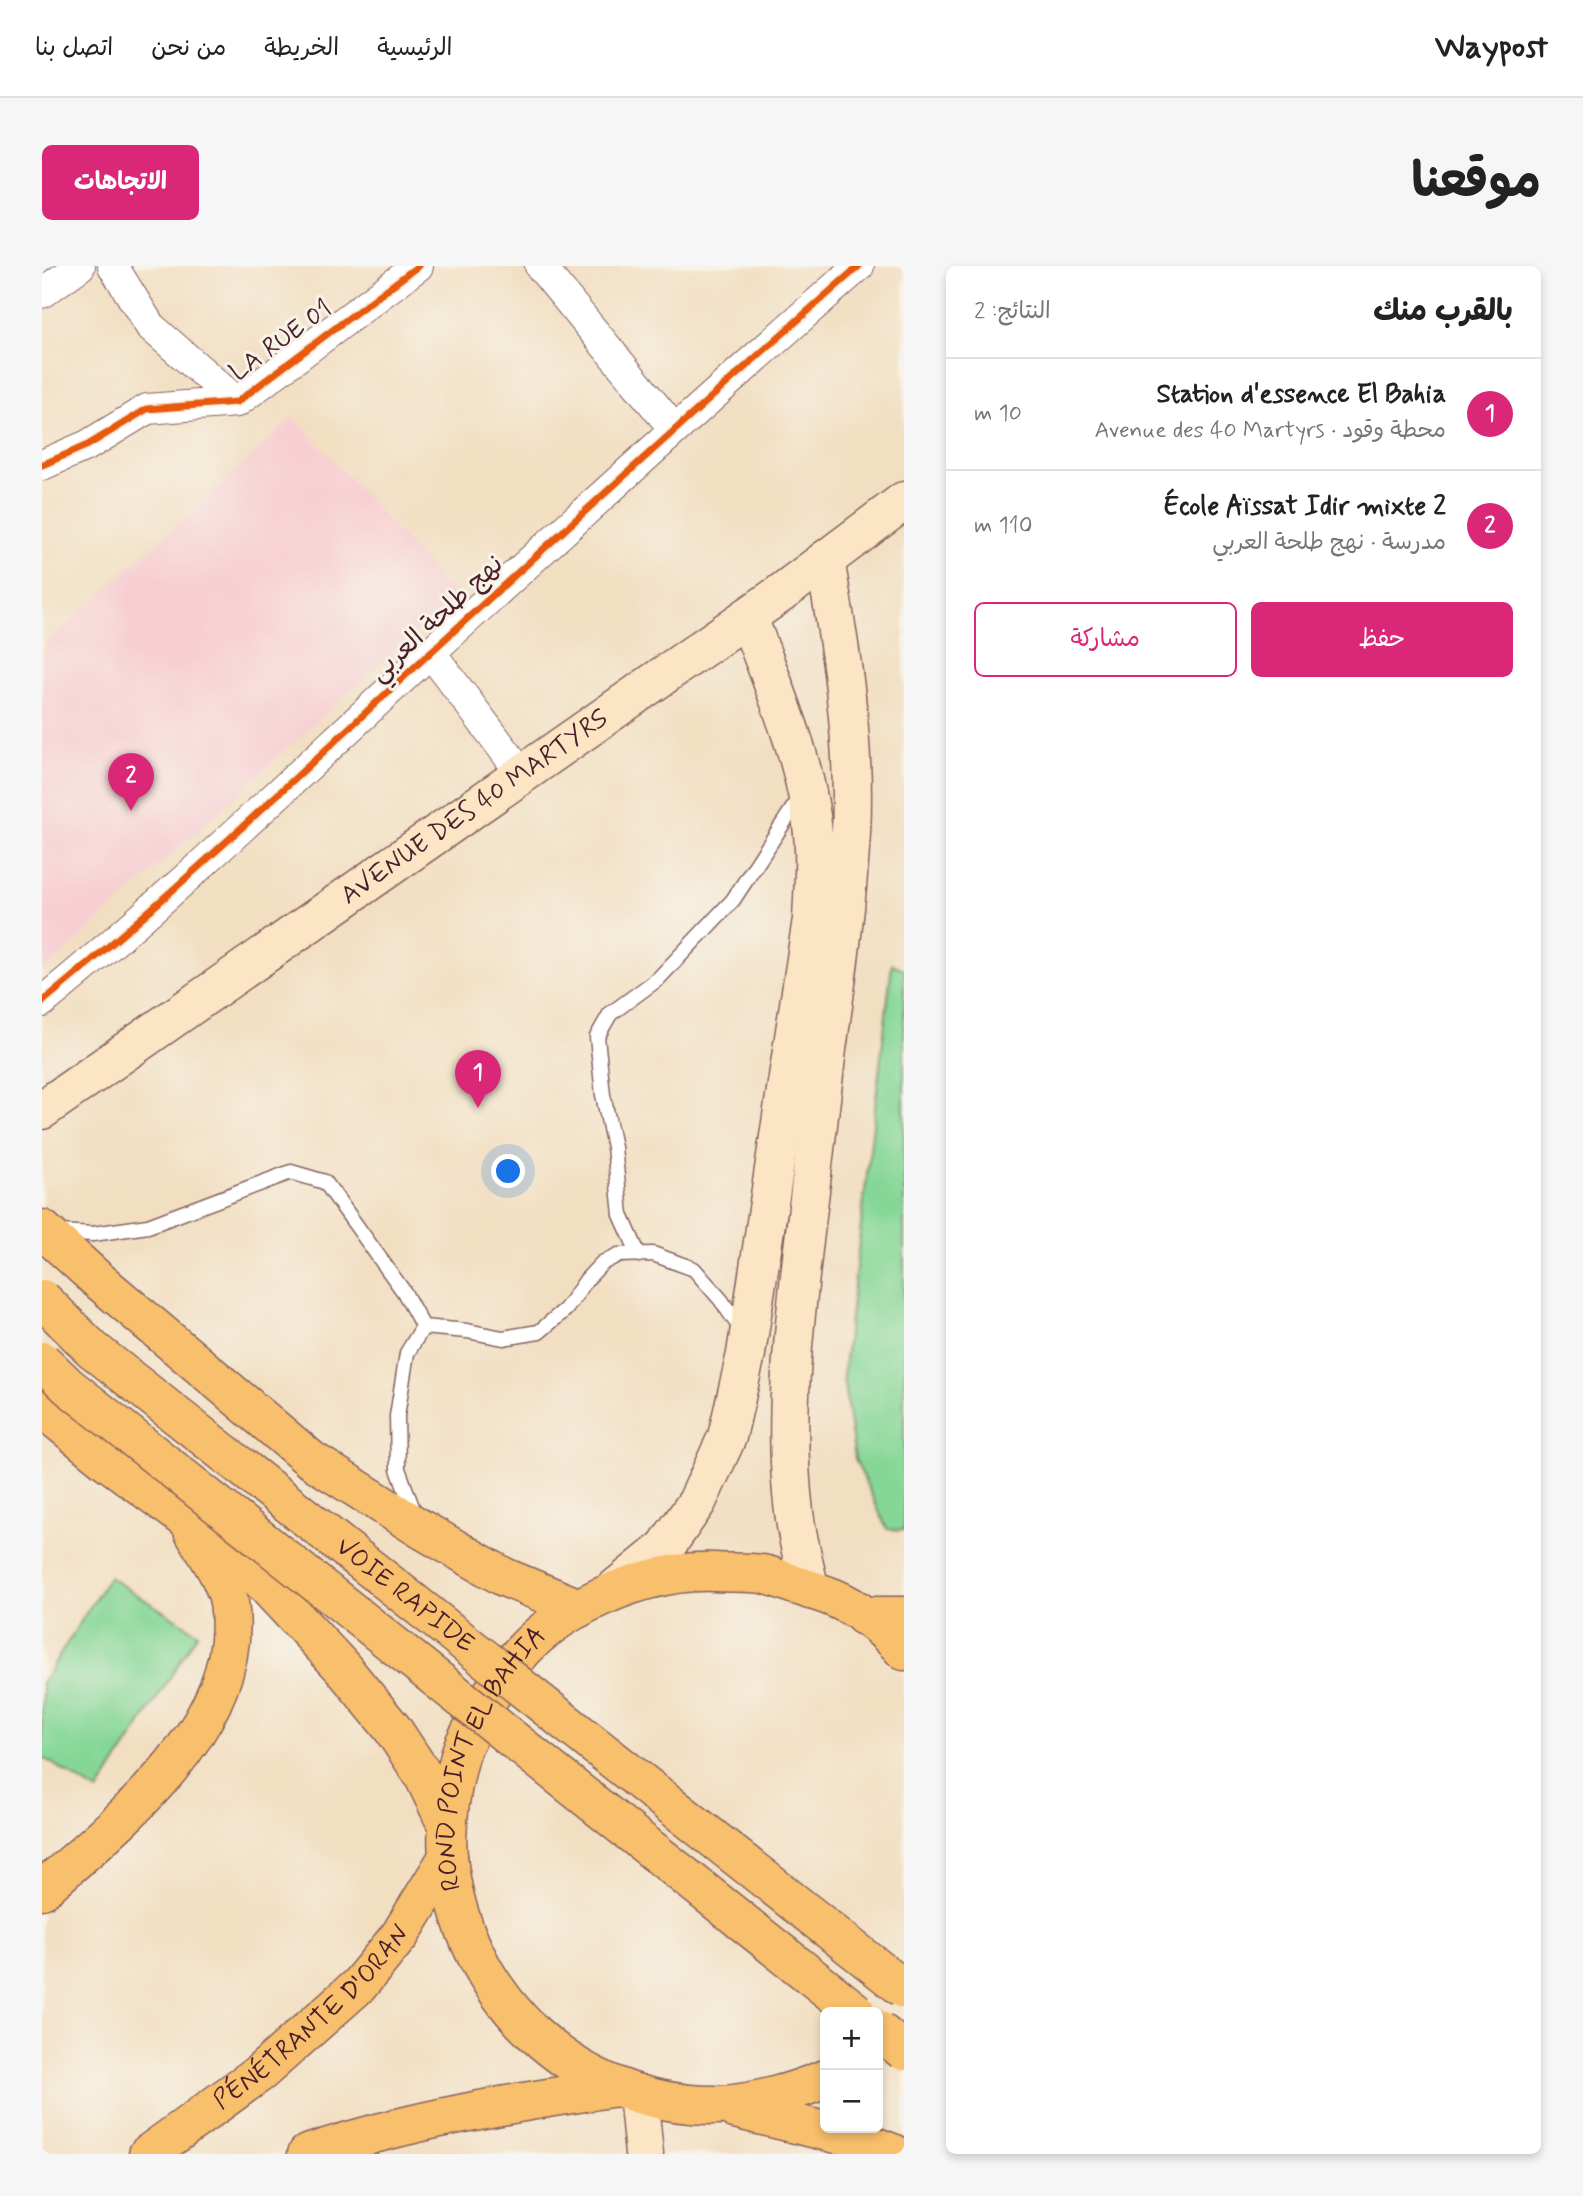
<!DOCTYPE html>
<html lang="ar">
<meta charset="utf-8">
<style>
body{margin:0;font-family:Mynerve,"Playpen Sans Arabic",sans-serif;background:#f6f6f6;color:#222;direction:rtl}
.controls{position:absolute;right:21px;bottom:21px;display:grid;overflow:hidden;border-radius:10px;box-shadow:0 4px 10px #0003}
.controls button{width:63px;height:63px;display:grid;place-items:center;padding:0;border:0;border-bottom:2px solid #e0e0e0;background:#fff;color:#222;font:35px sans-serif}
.you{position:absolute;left:467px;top:906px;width:24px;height:24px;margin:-18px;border:5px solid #fff;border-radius:50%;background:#1a73e8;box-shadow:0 0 0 10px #1a73e833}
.badge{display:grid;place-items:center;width:46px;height:46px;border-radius:50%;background:#db2777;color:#fff;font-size:23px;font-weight:700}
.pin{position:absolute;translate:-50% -58px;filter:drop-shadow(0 2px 4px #0008)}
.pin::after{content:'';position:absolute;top:37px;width:24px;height:21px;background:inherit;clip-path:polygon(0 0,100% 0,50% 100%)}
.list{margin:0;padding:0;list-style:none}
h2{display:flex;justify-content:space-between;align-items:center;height:91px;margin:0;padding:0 28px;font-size:30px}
h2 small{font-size:23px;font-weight:400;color:#767676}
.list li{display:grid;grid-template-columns:46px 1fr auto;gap:21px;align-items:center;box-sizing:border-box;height:112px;padding:0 28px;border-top:2px solid #e0e0e0}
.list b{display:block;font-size:26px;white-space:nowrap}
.list p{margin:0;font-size:23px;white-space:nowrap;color:#767676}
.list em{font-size:23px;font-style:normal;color:#767676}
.actions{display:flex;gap:14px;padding:21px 28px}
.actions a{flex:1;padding:16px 0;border:2px solid #db2777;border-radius:10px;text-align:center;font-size:24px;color:#db2777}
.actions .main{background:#db2777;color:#fff}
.map{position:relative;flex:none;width:862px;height:1888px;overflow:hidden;direction:ltr;border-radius:10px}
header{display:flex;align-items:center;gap:42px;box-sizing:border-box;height:98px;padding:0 35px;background:#fff;border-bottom:2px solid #e0e0e0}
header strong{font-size:33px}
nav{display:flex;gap:38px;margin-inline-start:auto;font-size:24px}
.intro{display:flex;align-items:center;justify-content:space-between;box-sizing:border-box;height:168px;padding:0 42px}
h1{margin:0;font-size:49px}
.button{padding:18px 32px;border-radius:10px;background:#db2777;color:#fff;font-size:24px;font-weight:700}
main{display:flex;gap:42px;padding:0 42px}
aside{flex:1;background:#fff;border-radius:10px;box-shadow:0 4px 10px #0003}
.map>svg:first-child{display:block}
.built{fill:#f7cfd3}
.green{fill:#86d797;stroke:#687b61;stroke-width:2}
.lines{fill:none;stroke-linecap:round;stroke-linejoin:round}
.lane-casing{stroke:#856260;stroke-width:17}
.street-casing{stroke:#856260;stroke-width:32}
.secondary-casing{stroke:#856260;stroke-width:41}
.primary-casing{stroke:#856260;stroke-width:41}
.highway-casing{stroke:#856260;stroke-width:41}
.lane{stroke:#fff;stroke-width:14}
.street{stroke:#fff;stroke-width:30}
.secondary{stroke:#fce5c4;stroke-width:38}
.primary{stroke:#f8bf6c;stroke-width:38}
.highway{stroke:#f8bf6c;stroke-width:38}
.highway-bridge-casing{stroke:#856260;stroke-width:41;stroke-linecap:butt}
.highway-bridge{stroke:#f8bf6c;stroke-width:38}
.cycleway-casing{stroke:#f7f3e8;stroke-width:11}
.cycleway{stroke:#e8590c;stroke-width:7}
.labels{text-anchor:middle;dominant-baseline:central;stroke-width:6;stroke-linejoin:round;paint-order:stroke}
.street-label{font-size:26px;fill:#4a1f2b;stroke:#f7f3e8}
</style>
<header>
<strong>Waypost</strong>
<nav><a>الرئيسية</a><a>الخريطة</a><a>من نحن</a><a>اتصل بنا</a></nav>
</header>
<div class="intro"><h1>موقعنا</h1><a class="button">الاتجاهات</a></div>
<main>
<aside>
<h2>بالقرب منك<small>النتائج: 2</small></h2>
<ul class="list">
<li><span class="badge">1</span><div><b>Station d'essence El Bahia</b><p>محطة وقود · Avenue des 40 Martyrs</p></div><em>10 m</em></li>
<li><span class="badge">2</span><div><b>École Aïssat Idir mixte 2</b><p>مدرسة · نهج طلحة العربي</p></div><em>110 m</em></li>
</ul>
<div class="actions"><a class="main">حفظ</a><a>مشاركة</a></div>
</aside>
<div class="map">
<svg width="862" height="1888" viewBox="0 0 862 1888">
<rect width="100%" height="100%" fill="#f7f3e8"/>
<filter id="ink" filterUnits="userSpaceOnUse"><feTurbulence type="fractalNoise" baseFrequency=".0143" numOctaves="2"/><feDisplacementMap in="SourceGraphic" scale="14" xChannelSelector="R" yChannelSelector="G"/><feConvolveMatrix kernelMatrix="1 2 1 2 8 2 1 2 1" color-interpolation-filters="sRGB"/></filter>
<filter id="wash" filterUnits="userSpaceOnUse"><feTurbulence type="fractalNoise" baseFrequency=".00686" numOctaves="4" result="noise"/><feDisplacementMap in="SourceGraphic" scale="28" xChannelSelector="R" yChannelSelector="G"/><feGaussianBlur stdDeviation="1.57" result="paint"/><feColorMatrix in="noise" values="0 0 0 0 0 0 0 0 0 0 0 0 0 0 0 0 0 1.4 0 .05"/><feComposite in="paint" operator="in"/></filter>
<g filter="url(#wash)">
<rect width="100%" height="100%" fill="#f2dfc2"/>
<path class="built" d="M252 151 413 329 0 707V382Z"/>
<path class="green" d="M850 698 862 703V1264L845 1263 813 1193 801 1111Z
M67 1311 156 1367 56 1526 0 1491V1417Z"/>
</g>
<g filter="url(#ink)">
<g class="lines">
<defs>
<path id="lane" d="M17 966 51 968 106 960 249 906 283 916 362 1026 381 1061
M597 989 579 949 572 881 561 829 555 771 568 748 616 713 691 634 759 530
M381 1061 425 1065 461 1072 497 1066 524 1043 545 1013 560 997 576 989 611 988 652 1003 679 1034 701 1066
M373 1249 356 1203 355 1150 365 1087 381 1061"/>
<path id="street" d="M71 0 108 60 195 136
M498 0 632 163
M0 27 38 0
M0 199 46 179 105 143 195 136 376 0
M389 387 480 508
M0 736C131 629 254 511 378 396 523 263 669 130 817 0"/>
<g id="secondary">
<path id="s1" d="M0 844 738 328 862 235"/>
<path d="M574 1322 623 1282 655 1236 685 1171 704 1088 770 653C771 630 773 606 772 583 769 502 733 426 706 351"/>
<path d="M768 1324C762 1298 755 1272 752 1246 741 1158 751 1070 761 983 769 916 777 849 785 783 795 711 805 640 809 567 814 476 799 384 783 294"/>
<path d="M596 1828 602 1888"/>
</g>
<path id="primary" d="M822 1350H862"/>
<g id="highway">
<path d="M0 963 55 1013 268 1193 379 1263 462 1311 537 1342"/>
<path d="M0 1142 65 1195 201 1295 300 1401 350 1462 381 1509 405 1559"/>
<path d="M0 1624C80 1553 205 1457 187 1336 183 1313 163 1285 151 1265"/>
<path id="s2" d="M783 1813C752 1826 710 1838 676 1839 533 1841 419 1730 406 1590 403 1557 410 1518 419 1486 423 1473 432 1461 438 1449 465 1397 491 1365 544 1338 584 1318 629 1304 673 1306 689 1307 705 1306 720 1308 731 1310 743 1315 753 1319 766 1323 780 1327 792 1332 818 1343 843 1364 862 1385"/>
<path d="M693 1843 811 1872 853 1888"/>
<path id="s3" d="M106 1888 219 1806 317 1719 358 1669 406 1591"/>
<path d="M265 1888C366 1854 470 1837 575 1821"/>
</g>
</defs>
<use href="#lane" class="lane-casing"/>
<use href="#street" class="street-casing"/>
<use href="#secondary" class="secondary-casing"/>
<use href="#primary" class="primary-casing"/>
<use href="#highway" class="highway-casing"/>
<use href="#lane" class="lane"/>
<use href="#street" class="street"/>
<use href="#secondary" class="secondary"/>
<use href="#primary" class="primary"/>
<use href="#highway" class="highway"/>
<defs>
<g id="highway-bridge">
<path id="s4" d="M0 1033 50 1083 862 1723"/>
<path d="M0 1095 26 1120 814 1746"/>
<path d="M836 1764 862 1785"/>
</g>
</defs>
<use href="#highway-bridge" class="highway-bridge-casing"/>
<use href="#highway-bridge" class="highway-bridge"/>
<defs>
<path id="cycleway" d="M0 199 46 179 105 143 195 136 376 0
M0 736C131 629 254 511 378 396 523 263 669 130 817 0"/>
</defs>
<use href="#cycleway" class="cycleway-casing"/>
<use href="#cycleway" class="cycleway"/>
</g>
</g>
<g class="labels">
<g class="street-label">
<text transform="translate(239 75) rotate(-36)">LA RUE 01</text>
<text transform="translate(395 353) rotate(-43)">نهج طلحة العربي</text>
<text stroke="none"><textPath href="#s1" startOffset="528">AVENUE DES 40 MARTYRS</textPath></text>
<text stroke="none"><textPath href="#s4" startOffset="469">VOIE RAPIDE</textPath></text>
<text stroke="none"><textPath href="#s2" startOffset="623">ROND POINT EL BAHIA</textPath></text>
<text stroke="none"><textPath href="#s3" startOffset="214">PÉNÉTRANTE D'ORAN</textPath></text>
</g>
</g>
</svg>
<div class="controls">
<button>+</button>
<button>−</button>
</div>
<div class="you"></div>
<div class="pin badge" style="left:436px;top:842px">1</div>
<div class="pin badge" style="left:89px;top:545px">2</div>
</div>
</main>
